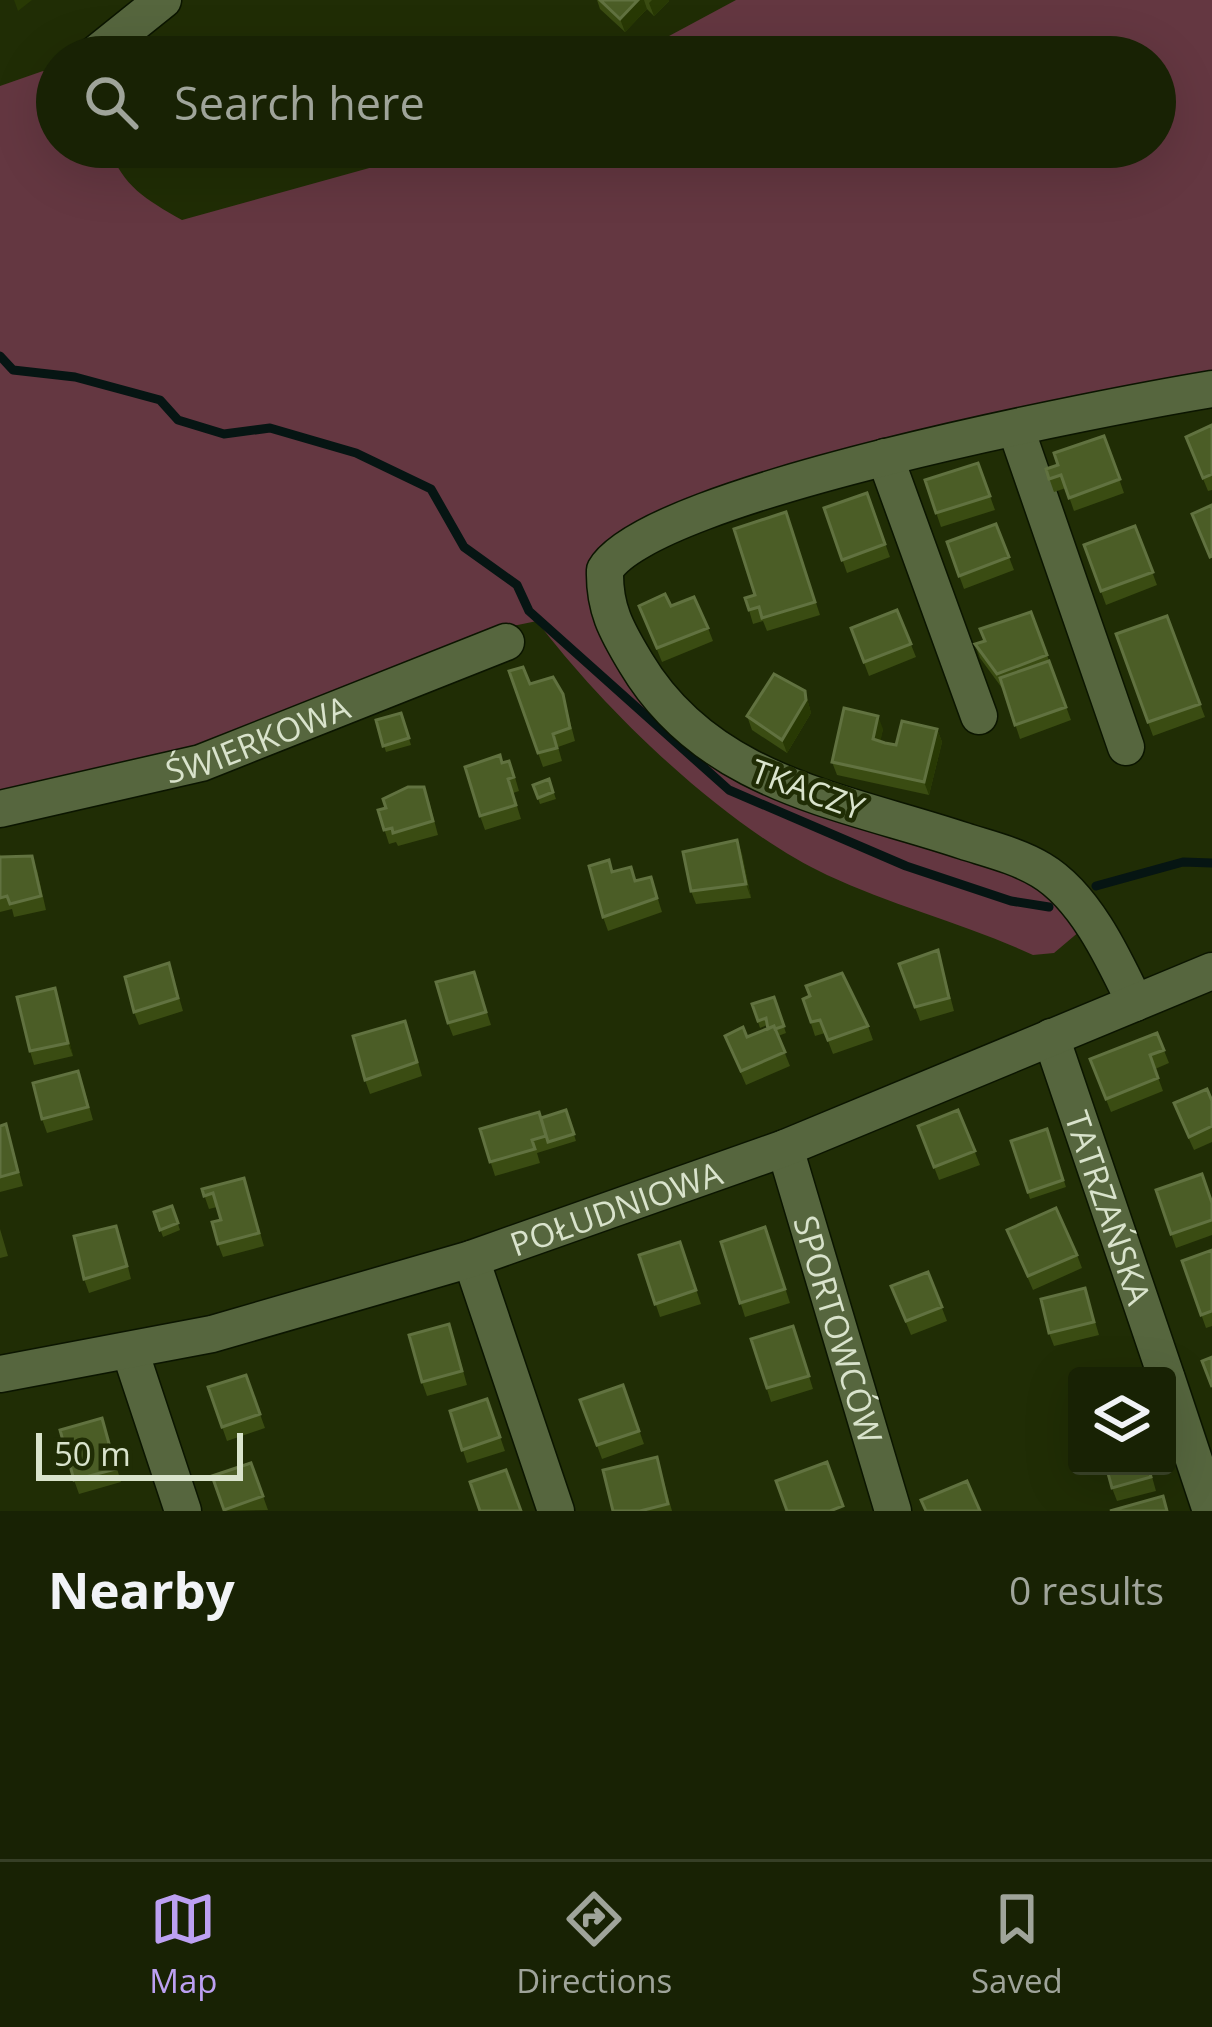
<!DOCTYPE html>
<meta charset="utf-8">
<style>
body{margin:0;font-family:"Open Sans",sans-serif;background:#252f13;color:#f1f3f6}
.controls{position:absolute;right:36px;bottom:36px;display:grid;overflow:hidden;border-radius:12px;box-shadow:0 12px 48px #0002}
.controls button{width:108px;height:108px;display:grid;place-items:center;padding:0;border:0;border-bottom:3px solid #363f26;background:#182204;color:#f1f3f6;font:60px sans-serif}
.scale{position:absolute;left:36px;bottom:30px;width:207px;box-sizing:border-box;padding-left:12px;border:6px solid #d9e3cc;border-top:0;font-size:33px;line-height:42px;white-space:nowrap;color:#d9e3cc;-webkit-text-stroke:9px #202d05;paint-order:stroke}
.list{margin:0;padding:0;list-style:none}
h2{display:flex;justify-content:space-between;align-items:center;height:156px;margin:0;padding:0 48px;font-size:51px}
h2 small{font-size:39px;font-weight:400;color:#9fa49a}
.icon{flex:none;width:66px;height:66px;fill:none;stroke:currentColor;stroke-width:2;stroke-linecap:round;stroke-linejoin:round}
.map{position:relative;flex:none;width:1212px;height:1511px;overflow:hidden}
.search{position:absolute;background:#182204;box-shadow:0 12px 48px #0002;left:36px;right:36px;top:36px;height:132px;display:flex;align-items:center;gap:30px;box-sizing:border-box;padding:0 42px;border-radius:66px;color:#9fa49a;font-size:45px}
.sheet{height:348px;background:#182204}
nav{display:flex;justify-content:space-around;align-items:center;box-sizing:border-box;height:168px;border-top:3px solid #363f26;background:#182204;font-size:33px;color:#9fa49a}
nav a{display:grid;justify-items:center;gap:6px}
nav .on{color:#bca0f2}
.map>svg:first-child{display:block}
.green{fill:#643741}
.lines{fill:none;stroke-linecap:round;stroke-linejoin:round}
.stream{stroke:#061513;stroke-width:9}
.minor-casing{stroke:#0b1500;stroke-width:39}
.minor{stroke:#56663e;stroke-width:36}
.wall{fill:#3a4c12}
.shaded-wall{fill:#283904}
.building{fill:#4b5d26;stroke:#617240;stroke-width:3}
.labels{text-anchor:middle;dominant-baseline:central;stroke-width:9;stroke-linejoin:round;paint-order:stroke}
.street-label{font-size:33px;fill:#d9e3cc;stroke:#202d05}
</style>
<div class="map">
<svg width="1212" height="1511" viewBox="0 0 1212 1511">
<rect width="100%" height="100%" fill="#202d05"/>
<path class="green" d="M736 0H1212V378L594 556 586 586 595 616 667 725 1037 882 1080 931 1054 953 1033 955C966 924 893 906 827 875 726 828 603 709 537 621L503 628 247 735 0 797V86L43 71 57 77V147H108C124 187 145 199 182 220L445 147H1155V57H630Z"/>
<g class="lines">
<path class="stream" d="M0 356 13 370 75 377 160 400 178 420 224 434 270 428 356 453 431 489 464 547 517 585 529 611 729 790 906 866 1011 901 1049 907
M1096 886 1183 862 1212 863"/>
<defs>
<g id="minor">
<path d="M92 57 163 0"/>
<path d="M1016 429 1126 747"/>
<path d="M885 457 979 716"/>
<path id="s1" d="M0 809 201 763 506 642"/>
<path d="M1135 1003C1114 959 1085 896 1041 870 1018 856 989 849 964 841 841 800 708 784 636 663 616 630 604 608 605 570 648 493 1110 406 1212 389"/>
<path id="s2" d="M1051 1037 1166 1376"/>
<path id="s3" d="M785 1148 893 1511"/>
<path d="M471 1259 556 1511"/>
<path d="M130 1351 183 1511"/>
<path id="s4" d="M0 1374 212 1334 471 1259 785 1148 1212 971"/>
<path d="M1167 1379 1211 1511"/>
</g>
</defs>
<use href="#minor" class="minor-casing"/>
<use href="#minor" class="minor"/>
</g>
<path class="wall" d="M597 0H669V1L654 16 647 9 625 32 600 9Z
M1212 425V490L1208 491 1186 437Z
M1104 436 1124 493 1074 511 1066 488 1054 492 1046 469 1058 465Z
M978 463 995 510 941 527 925 480Z
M867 493 890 557 847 573 824 508Z
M786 512 820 615 767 631 763 621 753 624 749 610Z
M996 524 1014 570 964 589 947 542Z
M1135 526 1157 585 1106 605 1084 545Z
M639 606 708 628 713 641 662 662Z
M897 610 916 657 869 676 851 628Z
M1031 612 1071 720 1020 739 1003 687 1002 688 980 658 975 644 985 641Z
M1167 616 1205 717 1153 736 1116 634Z
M509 671 530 684 563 694 575 741 558 747 562 761 543 767Z
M805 691 811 713 787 753 752 730 747 716Z
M401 713 411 745 386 752 376 720Z
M883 729 880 741 896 745 937 729 942 742 929 795 837 775 832 762Z
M502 763 514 774 519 791 513 793 521 819 485 830 480 816Z
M549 779 556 799 540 804 533 785Z
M429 801 438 835 398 846 396 842 389 844 378 810Z
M737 840 742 854 751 898 696 904 691 891Z
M0 854 1 857 37 870 46 910 14 917 12 909 0 912Z
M609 860 613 872 636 881 651 877 662 912 608 931 603 917Z
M938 950 954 1011 920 1021 899 964Z
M169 963 183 1011 139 1025 134 1012Z
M474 972 491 1025 453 1036 448 1023Z
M55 988 73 1056 34 1065 30 1051Z
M774 997 786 1033 778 1036 790 1066 746 1085 725 1036 747 1037 768 1029 767 1025 760 1028 752 1004Z
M803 999 868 1026 873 1040 833 1054 825 1033 815 1036Z
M1157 1033 1169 1063 1155 1069 1163 1091 1111 1112 1090 1059Z
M410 1034 422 1076 370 1094 365 1080Z
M83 1085 93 1120 47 1133 42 1119Z
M1212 1101V1142L1194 1150 1179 1117Z
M566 1110 576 1141 537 1153 540 1163 495 1176 480 1129 542 1121Z
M958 1110 980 1165 939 1180 918 1126Z
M6 1124 23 1186 0 1192V1126Z
M1047 1129 1066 1187 1030 1199 1011 1141Z
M244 1178 264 1246 223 1257 218 1244 221 1220 217 1207 209 1209 202 1189Z
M1156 1190 1212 1203V1235L1176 1248Z
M172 1206 180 1230 163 1237 154 1212Z
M765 1227 790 1303 745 1317 721 1242Z
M0 1229 8 1256 0 1258Z
M1007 1230 1077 1255 1082 1268 1033 1290Z
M121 1239 131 1279 89 1293 84 1279Z
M680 1242 701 1304 660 1317 639 1255Z
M1212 1250V1326L1206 1328 1182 1261Z
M928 1272 947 1321 911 1335 891 1286Z
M1085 1288 1099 1335 1054 1346 1049 1333Z
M793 1326 813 1389 771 1402 751 1339Z
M454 1338 467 1385 427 1396 422 1382Z
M246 1375 265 1428 227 1441 208 1387Z
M623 1385 644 1444 602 1459 580 1400Z
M487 1399 505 1451 467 1463 450 1411Z
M102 1418 121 1482 79 1494 74 1480Z
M657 1457 672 1511H613Z
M251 1463 268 1510 224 1511 212 1476Z
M1149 1466 1156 1491 1117 1501 1112 1488Z"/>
<path class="shaded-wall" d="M14 0H32L18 11Z
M638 0H644L647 9 625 32 620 19Z
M652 0H669V1L654 16 649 3Z
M805 691 811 713 787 753 782 740Z
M878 716 883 729 878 753 873 739Z
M937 729 942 742 929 795 924 782Z
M737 840 742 854 751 898 746 884Z
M55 988 60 1002 73 1056 68 1043Z"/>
<path class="building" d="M600 0H638L620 19Z
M1212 425V474L1203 478 1186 437Z
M1104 436 1120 479 1069 498 1061 475 1049 479 1046 469 1058 465 1054 453Z
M978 463 990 496 936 513 925 480Z
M867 493 885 544 842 560 824 508Z
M1212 505V556L1210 557 1192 514Z
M786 512 815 602 762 618 759 607 749 610 745 598 755 595 734 529Z
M996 524 1009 557 959 576 947 542Z
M1135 526 1153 572 1101 591 1084 545Z
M665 594 671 606 694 597 708 628 657 648 639 606Z
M897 610 911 644 864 662 851 628Z
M1031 612 1047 655 997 674 975 644 985 641 980 629Z
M1167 616 1200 704 1148 722 1116 634Z
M1049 661 1066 707 1015 725 1000 678Z
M523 667 530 684 553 677 563 694 570 728 553 734 557 748 538 753 509 671Z
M774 674 805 691 806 700 782 740 747 716Z
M844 708 878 716 873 739 885 743 896 745 902 721 937 729 924 782 832 762Z
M401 713 409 738 383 746 376 720Z
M500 755 502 763 509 761 514 777 508 779 516 805 480 816 465 767Z
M549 779 553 792 538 798 533 785Z
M408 787H424L433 821 393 833 392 828 384 830 378 810 386 808 383 799Z
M737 840 746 884 691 891 683 852Z
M32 856 41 896 10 904 7 896 0 898V857Z
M609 860 612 872 631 867 635 881 651 877 657 898 603 917 589 866Z
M938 950 949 998 915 1007 899 964Z
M169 963 178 998 134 1012 125 977Z
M474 972 486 1012 448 1023 436 982Z
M842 973 868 1026 828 1040 820 1020 811 1022 803 999 810 996 806 986Z
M55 988 68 1043 30 1051 17 997Z
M774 997 784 1026 775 1029 774 1026 768 1029 766 1018 758 1021 752 1004Z
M405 1021 417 1062 365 1080 353 1036Z
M774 1026 785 1052 741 1071 725 1036 743 1027 747 1037Z
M1157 1033 1164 1050 1150 1055 1158 1078 1106 1099 1090 1059Z
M78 1071 88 1107 42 1119 33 1083Z
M1207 1089 1212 1101V1126L1189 1137 1174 1103Z
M566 1110 574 1134 548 1142 541 1118Z
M958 1110 975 1151 934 1167 918 1126Z
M539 1112 546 1136 532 1140 535 1149 490 1162 480 1129Z
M6 1124 18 1172 0 1177V1126Z
M1047 1129 1063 1180 1028 1192 1011 1141Z
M1202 1174 1212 1203V1220L1171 1234 1156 1190Z
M244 1178 259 1233 218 1244 212 1222 221 1220 213 1193 204 1196 202 1189Z
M172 1206 178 1223 160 1230 154 1212Z
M1056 1208 1077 1255 1028 1276 1007 1230Z
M116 1226 127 1266 84 1279 74 1236Z
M765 1227 785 1289 740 1303 721 1242Z
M680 1242 696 1290 655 1304 639 1255Z
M1212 1250V1311L1201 1315 1182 1261Z
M928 1272 942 1307 906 1321 891 1286Z
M1085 1288 1094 1322 1049 1333 1041 1299Z
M449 1324 462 1371 422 1382 409 1335Z
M793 1326 809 1376 767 1388 751 1339Z
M1212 1357V1387L1202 1361Z
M246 1375 260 1414 222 1427 208 1387Z
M623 1385 639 1431 597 1445 580 1400Z
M487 1399 500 1437 462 1450 450 1411Z
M102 1418 116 1469 74 1480 60 1430Z
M657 1457 668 1504 640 1511H613L603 1470Z
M827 1462 843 1506 830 1511H787L776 1481Z
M251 1463 263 1496 224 1510 212 1476Z
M1106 1466H1148L1151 1477 1112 1488Z
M506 1470 521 1511H480L470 1482Z
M967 1481 980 1511H926L921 1500Z
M1163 1496 1167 1511H1110Z"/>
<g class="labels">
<g class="street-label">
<text stroke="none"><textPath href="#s1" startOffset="267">ŚWIERKOWA</textPath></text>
<text transform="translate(808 789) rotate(20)">TKACZY</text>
<text stroke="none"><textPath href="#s4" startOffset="639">POŁUDNIOWA</textPath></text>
<text stroke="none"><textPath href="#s2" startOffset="180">TATRZAŃSKA</textPath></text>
<text stroke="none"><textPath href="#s3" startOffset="189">SPORTOWCÓW</textPath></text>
</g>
</g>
</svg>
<div class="controls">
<button><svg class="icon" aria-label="layers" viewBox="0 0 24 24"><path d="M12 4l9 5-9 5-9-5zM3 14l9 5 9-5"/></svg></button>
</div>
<div class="scale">50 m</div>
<div class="search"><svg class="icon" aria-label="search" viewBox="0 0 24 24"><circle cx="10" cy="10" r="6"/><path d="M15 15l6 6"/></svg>Search here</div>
</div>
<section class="sheet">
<h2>Nearby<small>0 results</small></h2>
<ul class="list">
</ul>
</section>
<nav>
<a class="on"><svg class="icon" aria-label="map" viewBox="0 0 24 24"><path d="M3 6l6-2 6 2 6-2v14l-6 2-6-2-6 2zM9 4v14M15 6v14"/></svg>Map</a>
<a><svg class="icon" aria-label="directions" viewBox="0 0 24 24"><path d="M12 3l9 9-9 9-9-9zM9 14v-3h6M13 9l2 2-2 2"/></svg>Directions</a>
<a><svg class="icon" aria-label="saved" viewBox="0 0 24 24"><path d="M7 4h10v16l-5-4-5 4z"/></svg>Saved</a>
</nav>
